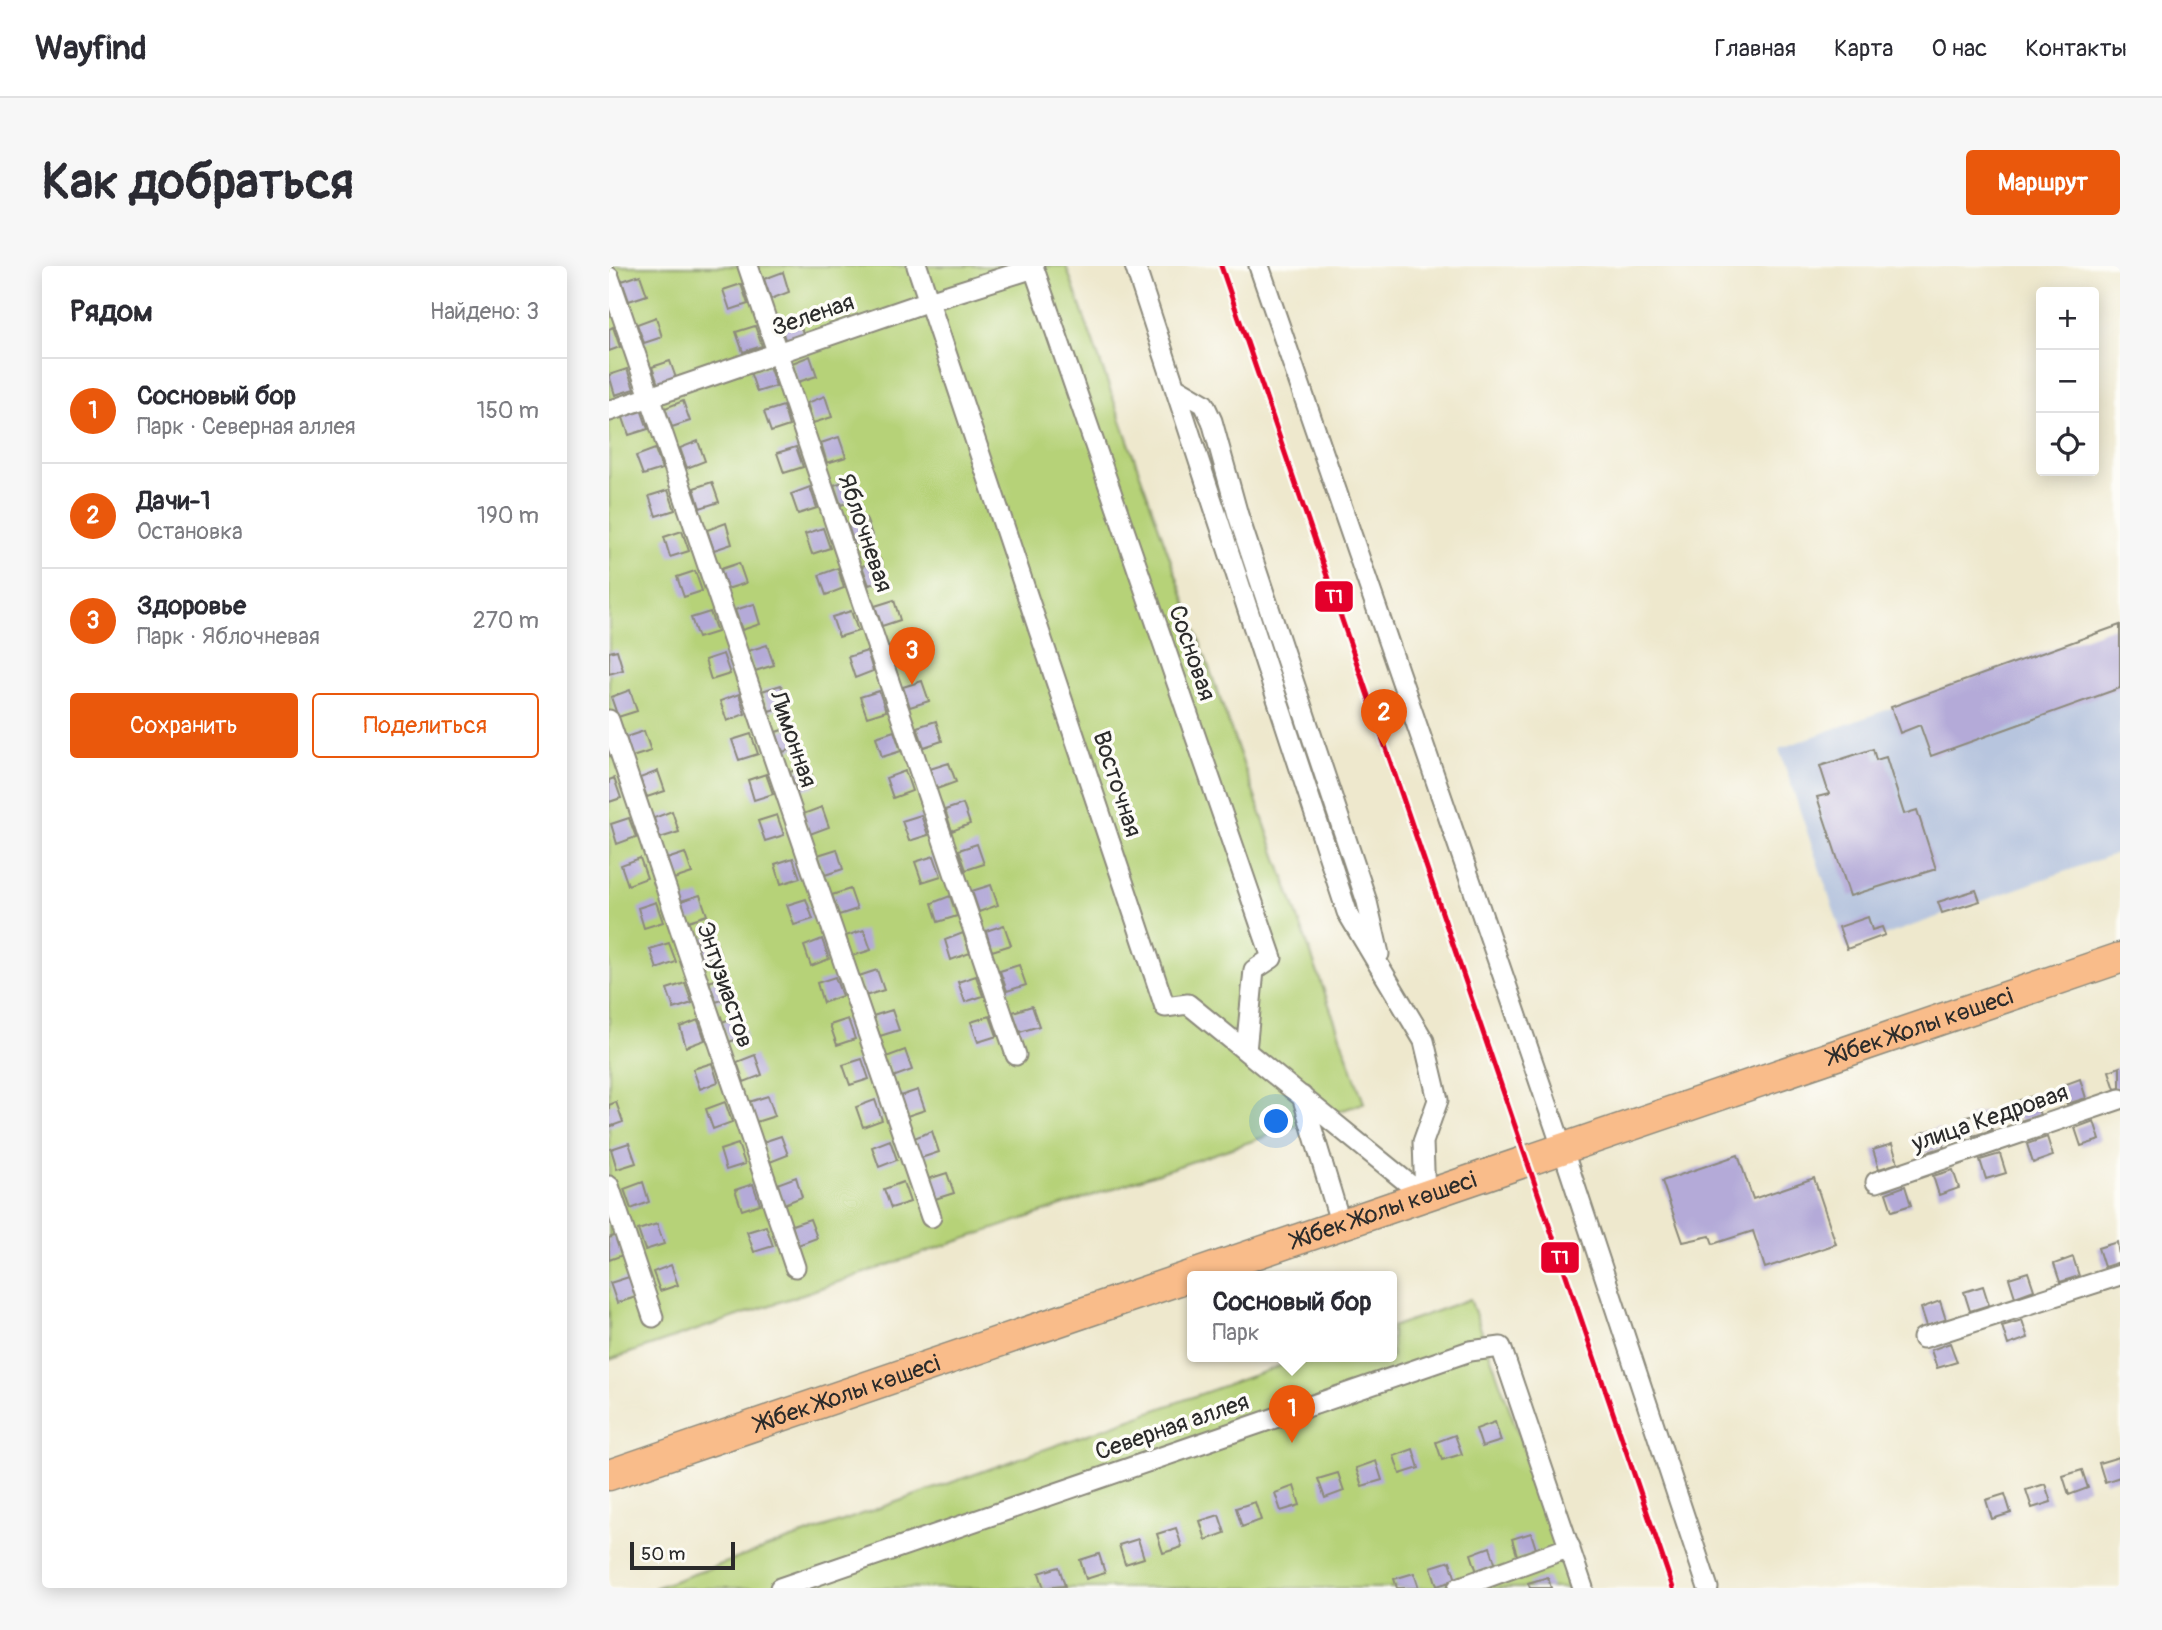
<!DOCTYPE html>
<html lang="ru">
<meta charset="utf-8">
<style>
body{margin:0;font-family:Pangolin,sans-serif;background:#f7f7f7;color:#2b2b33}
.controls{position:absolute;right:21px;top:21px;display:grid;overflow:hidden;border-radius:7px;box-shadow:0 4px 18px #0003}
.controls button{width:63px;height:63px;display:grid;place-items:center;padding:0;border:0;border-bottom:2px solid #e1e1e2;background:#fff;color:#2b2b33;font:35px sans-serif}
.scale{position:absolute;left:21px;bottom:18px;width:105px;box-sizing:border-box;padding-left:7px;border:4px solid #2b2b2b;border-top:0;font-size:19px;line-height:24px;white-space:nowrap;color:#2b2b2b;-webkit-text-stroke:5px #fdfcf7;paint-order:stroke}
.you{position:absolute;left:668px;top:856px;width:24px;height:24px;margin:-18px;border:5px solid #fff;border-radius:50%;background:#1a73e8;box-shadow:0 0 0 10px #1a73e833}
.badge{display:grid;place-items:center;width:46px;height:46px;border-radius:50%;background:#ea580c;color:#fff;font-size:23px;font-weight:700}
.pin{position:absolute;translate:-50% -58px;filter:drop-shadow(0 2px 4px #0008)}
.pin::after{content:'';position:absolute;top:37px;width:24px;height:21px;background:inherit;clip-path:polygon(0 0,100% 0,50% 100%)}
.popup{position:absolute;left:578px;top:1005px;width:210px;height:91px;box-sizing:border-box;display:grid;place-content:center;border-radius:7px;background:#fff;filter:drop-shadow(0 2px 5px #0005);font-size:23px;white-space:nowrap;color:#7c7c81}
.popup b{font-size:26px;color:#2b2b33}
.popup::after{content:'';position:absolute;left:50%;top:100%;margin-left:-14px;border:14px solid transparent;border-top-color:#fff}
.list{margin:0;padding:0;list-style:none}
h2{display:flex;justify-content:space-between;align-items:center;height:91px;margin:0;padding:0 28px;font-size:30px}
h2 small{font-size:23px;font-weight:400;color:#7c7c81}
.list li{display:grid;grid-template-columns:46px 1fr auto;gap:21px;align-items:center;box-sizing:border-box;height:105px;padding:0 28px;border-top:2px solid #e1e1e2}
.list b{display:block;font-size:26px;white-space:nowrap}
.list p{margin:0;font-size:23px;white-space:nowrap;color:#7c7c81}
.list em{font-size:23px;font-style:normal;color:#7c7c81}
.actions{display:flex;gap:14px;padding:21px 28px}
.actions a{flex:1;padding:16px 0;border:2px solid #ea580c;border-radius:7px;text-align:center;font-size:24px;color:#ea580c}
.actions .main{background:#ea580c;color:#fff}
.icon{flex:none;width:38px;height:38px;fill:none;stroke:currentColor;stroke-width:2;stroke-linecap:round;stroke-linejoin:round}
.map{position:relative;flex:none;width:1511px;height:1322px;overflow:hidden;border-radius:7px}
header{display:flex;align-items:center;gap:42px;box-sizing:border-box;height:98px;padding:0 35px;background:#fff;border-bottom:2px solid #e1e1e2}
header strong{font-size:33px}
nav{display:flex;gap:38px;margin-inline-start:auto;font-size:24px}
.intro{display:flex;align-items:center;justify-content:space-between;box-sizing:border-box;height:168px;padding:0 42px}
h1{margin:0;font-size:49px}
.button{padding:18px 32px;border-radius:7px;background:#ea580c;color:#fff;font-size:24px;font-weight:700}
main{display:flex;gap:42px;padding:0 42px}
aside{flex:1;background:#fff;border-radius:7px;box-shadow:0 4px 18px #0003}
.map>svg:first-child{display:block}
.industrial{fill:#b7c5de}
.green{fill:#b6d278;stroke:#707e52;stroke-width:2}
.building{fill:#b4aad8}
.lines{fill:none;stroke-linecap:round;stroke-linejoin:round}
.minor-casing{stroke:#8c8a7c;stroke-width:23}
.highway-casing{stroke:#8c8a7c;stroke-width:33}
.minor{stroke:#fff;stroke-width:19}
.highway{stroke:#f9bc8a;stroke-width:30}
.tram-1-casing{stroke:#fdfcf7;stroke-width:10}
.tram-1{stroke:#e4002b;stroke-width:5}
.labels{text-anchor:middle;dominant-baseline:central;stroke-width:7;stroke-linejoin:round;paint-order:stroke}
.street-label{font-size:24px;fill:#2b2b2b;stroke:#fdfcf7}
.line-badge{stroke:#fdfcf7;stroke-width:2.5}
.badge-label{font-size:19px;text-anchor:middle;font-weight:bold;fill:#fff}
</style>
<header>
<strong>Wayfind</strong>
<nav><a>Главная</a><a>Карта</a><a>О нас</a><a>Контакты</a></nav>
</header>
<div class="intro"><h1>Как добраться</h1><a class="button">Маршрут</a></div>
<main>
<aside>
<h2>Рядом<small>Найдено: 3</small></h2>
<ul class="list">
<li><span class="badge">1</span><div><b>Сосновый бор</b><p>Парк · Северная аллея</p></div><em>150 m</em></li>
<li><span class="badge">2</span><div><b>Дачи-1</b><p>Остановка</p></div><em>190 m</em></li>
<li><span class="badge">3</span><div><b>Здоровье</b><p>Парк · Яблочневая</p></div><em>270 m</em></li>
</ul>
<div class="actions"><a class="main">Сохранить</a><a>Поделиться</a></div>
</aside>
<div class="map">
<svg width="1511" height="1322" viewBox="0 0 1511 1322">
<rect width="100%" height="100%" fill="#fdfcf7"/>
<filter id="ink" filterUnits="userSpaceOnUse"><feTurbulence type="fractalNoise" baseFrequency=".0143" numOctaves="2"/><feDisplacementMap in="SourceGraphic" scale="14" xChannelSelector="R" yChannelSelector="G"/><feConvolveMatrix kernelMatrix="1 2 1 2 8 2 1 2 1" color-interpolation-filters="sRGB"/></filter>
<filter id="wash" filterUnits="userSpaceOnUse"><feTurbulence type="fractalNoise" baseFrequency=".00686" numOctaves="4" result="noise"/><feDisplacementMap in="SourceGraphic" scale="28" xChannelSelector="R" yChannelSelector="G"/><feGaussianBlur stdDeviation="1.57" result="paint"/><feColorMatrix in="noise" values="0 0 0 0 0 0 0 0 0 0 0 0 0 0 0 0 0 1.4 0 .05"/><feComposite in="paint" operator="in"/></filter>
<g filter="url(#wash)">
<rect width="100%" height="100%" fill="#eee8cd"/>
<path class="industrial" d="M1511 359V586L1238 683 1170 483Z"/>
<path class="green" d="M0 0H457L755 837 0 1094Z
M861 1033 965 1322H45L696 1091H783V1061Z"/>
<g id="blocks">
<path class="building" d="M174 6 180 26 162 33 155 13Z
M31 9 38 29 20 35 13 15Z
M132 18 139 38 121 44 114 24Z
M188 50 195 70 177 76 170 56Z
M47 51 53 71 35 77 28 58Z
M146 60 153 80 134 86 127 66Z
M4 61 11 81 0 85V63Z
M201 90 208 110 189 116 183 97Z
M61 95 68 115 50 121 43 101Z
M160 100 167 120 148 126 141 106Z
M18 103 25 123 6 129 0 109Z
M216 130 223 151 204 157 198 137Z
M74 135 81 155 63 161 56 142Z
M174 140 180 160 162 166 155 146Z
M32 143 39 163 20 169 13 149Z
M230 171 237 191 218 197 212 177Z
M89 175 96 195 78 202 71 182Z
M187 181 194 201 175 207 168 187Z
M46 183 53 203 34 209 27 190Z
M243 213 250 233 232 239 225 219Z
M103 216 110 236 91 242 85 222Z
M201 221 208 242 189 248 182 228Z
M59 224 66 244 47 250 40 230Z
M257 252 264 272 245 278 239 259Z
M117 257 123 278 105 284 98 264Z
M214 262 221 282 203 288 196 268Z
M73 265 80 285 61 291 55 271Z
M271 293 278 313 260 319 253 300Z
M130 297 137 317 118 323 112 303Z
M229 302 235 322 217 329 210 309Z
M86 305 93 325 75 331 68 311Z
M285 334 291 354 273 360 266 340Z
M145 338 151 358 133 364 126 344Z
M242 345 249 365 230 371 223 351Z
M101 346 108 366 89 372 82 352Z
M1511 359V422L1322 490 1311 459 1291 467 1282 441Z
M299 374 306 394 287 400 280 380Z
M158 379 165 399 146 405 139 385Z
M8 384 14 404 0 408V386Z
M258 385 264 405 246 412 239 391Z
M114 388 121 408 102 414 96 394Z
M313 415 320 435 301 441 294 421Z
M172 419 179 439 160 445 153 425Z
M21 424 28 445 9 451 2 431Z
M270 425 277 445 258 451 251 431Z
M130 428 136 448 118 455 111 435Z
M327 455 333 475 315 481 308 461Z
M186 460 193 480 174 486 167 466Z
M35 465 42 485 23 491 17 471Z
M285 465 292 485 273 491 267 471Z
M142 468 149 488 130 494 123 474Z
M1264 483 1267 494 1277 491 1295 548 1308 544 1327 603 1241 630 1208 531 1220 528 1211 500Z
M340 497 347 516 328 523 321 503Z
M200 500 206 520 188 526 181 506Z
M49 505 56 525 38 531 31 512Z
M296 505 303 525 284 532 277 512Z
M157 508 164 528 145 534 139 514Z
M5 512 12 532 0 536V514Z
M354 538 361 558 343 565 336 544Z
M213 541 220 561 201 568 194 548Z
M63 545 70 566 51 572 45 552Z
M168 549 175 569 156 575 149 555Z
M312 549 319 569 300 575 293 555Z
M20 552 27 571 8 578 2 558Z
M368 578 375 598 357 604 350 584Z
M228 583 234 603 216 609 209 589Z
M76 587 83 607 65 613 58 593Z
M325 590 332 610 313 616 306 596Z
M31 592 38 612 19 619 12 599Z
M184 592 191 612 172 618 166 598Z
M382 619 389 639 370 646 363 625Z
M241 623 248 643 230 649 223 629Z
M1367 624 1371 635 1333 647 1329 636Z
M91 629 98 649 79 655 72 635Z
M341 630 348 650 329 656 323 637Z
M197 633 204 653 185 659 178 639Z
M47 636 54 656 35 662 29 642Z
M1259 651 1263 664 1273 661 1276 669 1238 683 1230 661Z
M395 659 402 679 383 685 377 665Z
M255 664 262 684 243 690 237 670Z
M354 667 361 687 342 694 336 674Z
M104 668 111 688 93 695 86 675Z
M213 673 220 693 202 700 195 680Z
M60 677 67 696 48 703 41 683Z
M410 699 417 719 398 725 391 705Z
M268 704 275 724 256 730 250 710Z
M118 710 125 730 107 736 100 716Z
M367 710 374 730 356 736 349 716Z
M226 711 233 730 214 737 208 717Z
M76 717 83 737 65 743 58 723Z
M423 740 430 760 411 766 404 746Z
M283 744 290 764 271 770 264 750Z
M131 749 138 770 120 776 113 756Z
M381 750 388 770 369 776 362 756Z
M239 753 246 773 228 779 221 759Z
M89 754 96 774 77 781 71 761Z
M296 784 303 804 284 811 277 791Z
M146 789 153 809 135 816 128 796Z
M253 793 260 813 241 819 234 799Z
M103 797 109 816 91 823 84 803Z
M1511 801V822L1506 823 1500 805Z
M1471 813 1477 832 1458 838 1452 820Z
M309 824 316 844 298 850 291 830Z
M159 830 166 850 147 856 140 836Z
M1424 830 1431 849 1411 855 1405 836Z
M266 834 273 854 254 861 247 841Z
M7 836 14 856 0 861V839Z
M116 836 123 856 104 863 97 843Z
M1377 845 1383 864 1364 870 1358 851Z
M1485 855 1491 874 1472 880 1466 862Z
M1329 862 1335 881 1316 887 1310 868Z
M323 865 330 886 312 892 305 872Z
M172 870 179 889 161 896 154 876Z
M1438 871 1444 890 1424 897 1418 878Z
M281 874 288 894 270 901 263 881Z
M20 877 27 897 8 903 2 883Z
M129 878 136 898 117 904 111 884Z
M1283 878 1289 897 1270 903 1264 884Z
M1391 888 1397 907 1377 913 1371 894Z
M1129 889 1144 933 1205 912 1227 978 1156 1002 1144 965 1104 978 1101 970 1074 976 1053 915Z
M1344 904 1350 922 1330 929 1324 910Z
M338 907 345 927 326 933 319 913Z
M187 911 193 931 175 938 168 918Z
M34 916 40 936 22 943 15 923Z
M294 916 301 936 282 942 275 923Z
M144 918 151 938 133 944 126 924Z
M1296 920 1302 939 1283 945 1277 927Z
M201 953 208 972 189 979 183 959Z
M48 958 55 978 36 984 29 964Z
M157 960 164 980 145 986 138 966Z
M7 969 14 989 0 994V972Z
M1508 976 1511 996 1495 1001 1489 982Z
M1464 991 1470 1010 1451 1016 1445 998Z
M62 999 69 1019 51 1025 44 1006Z
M1419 1006 1425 1024 1406 1031 1400 1012Z
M20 1011 27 1031 8 1037 1 1017Z
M1374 1020 1380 1039 1361 1045 1355 1026Z
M1331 1035 1337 1054 1318 1060 1312 1042Z
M1413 1054 1419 1072 1399 1079 1393 1060Z
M1341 1077 1348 1096 1328 1102 1322 1084Z
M886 1156 892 1175 873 1181 867 1163Z
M846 1169 853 1188 833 1194 827 1176Z
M804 1183 810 1202 791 1208 785 1190Z
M1510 1191 1511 1211 1496 1216 1490 1197Z
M767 1195 773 1214 753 1220 747 1202Z
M1473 1204 1479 1222 1460 1229 1454 1210Z
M729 1207 735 1225 716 1232 709 1213Z
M1436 1218 1442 1236 1423 1242 1417 1224Z
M685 1220 691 1239 672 1245 666 1227Z
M1396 1228 1402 1247 1383 1253 1377 1234Z
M646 1236 652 1254 633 1261 627 1242Z
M610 1249 616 1267 597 1274 591 1255Z
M567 1262 573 1281 554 1287 548 1268Z
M922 1267 928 1286 909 1292 903 1273Z
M529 1273 535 1292 516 1298 510 1279Z
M881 1281 887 1300 868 1306 862 1288Z
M490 1288 496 1307 477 1313 471 1294Z
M841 1295 847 1314 828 1320 822 1301Z
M450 1301 456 1320 435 1322 430 1307Z
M805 1307 810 1322H788L785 1313Z
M939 1311 942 1322H921L919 1317Z"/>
</g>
</g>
<g filter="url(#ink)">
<use href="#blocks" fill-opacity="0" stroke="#8c8a7c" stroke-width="2"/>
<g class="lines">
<defs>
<path id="minor" d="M139 0 407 789
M308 0 556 741 579 738 816 931
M424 0 663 692 645 704 637 785
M526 0 738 646 815 775 829 834 814 876 816 931
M650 0 954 884 1099 1322
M0 11 322 951
M566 121 595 138 603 155 629 249 758 636 770 688
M0 145 320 35 425 2
M0 454 186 1001
M693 830 732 959
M1267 916 1511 833
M0 920 44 1051
M1314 1072 1511 1009
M171 1322 861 1085 892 1081 974 1322
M849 1322 961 1281"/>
<g id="highway">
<path id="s1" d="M0 1209 1511 692"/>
</g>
</defs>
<use href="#minor" class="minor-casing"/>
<use href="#highway" class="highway-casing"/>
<use href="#minor" class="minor"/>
<use href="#highway" class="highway"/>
<defs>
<path id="tram-1" d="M612 0 1064 1322"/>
</defs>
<use href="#tram-1" class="tram-1-casing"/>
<use href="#tram-1" class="tram-1"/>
</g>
</g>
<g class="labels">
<g class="street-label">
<text transform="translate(204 49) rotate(-19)">Зеленая</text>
<text transform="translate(256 267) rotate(71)">Яблочневая</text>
<text transform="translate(583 387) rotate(71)">Сосновая</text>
<text transform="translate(184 473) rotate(71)">Лимонная</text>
<text transform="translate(508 518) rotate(72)">Восточная</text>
<text transform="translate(116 719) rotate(71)">Энтузиастов</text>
<text stroke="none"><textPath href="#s1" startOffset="1386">Жібек Жолы көшесі</textPath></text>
<text transform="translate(1381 852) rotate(-19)">улица Кедровая</text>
<text stroke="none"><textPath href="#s1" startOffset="819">Жібек Жолы көшесі</textPath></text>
<text stroke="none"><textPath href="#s1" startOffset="252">Жібек Жолы көшесі</textPath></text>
<text transform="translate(563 1161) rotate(-19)">Северная аллея</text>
</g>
</g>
<g class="line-badge">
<rect x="705" y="314" width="40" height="33" rx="7" fill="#e4002b"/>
<rect x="931" y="975" width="40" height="33" rx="7" fill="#e4002b"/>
</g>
<g class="badge-label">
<text x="725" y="337">T1</text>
<text x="951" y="998">T1</text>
</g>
</svg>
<div class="controls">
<button>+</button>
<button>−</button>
<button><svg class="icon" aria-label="locate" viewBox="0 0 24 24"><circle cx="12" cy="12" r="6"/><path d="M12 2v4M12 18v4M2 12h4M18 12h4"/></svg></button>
</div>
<div class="scale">50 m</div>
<div class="you"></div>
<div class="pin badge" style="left:683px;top:1177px">1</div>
<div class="popup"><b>Сосновый бор</b>Парк</div>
<div class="pin badge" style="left:775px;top:481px">2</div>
<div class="pin badge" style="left:303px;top:419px">3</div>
</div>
</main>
